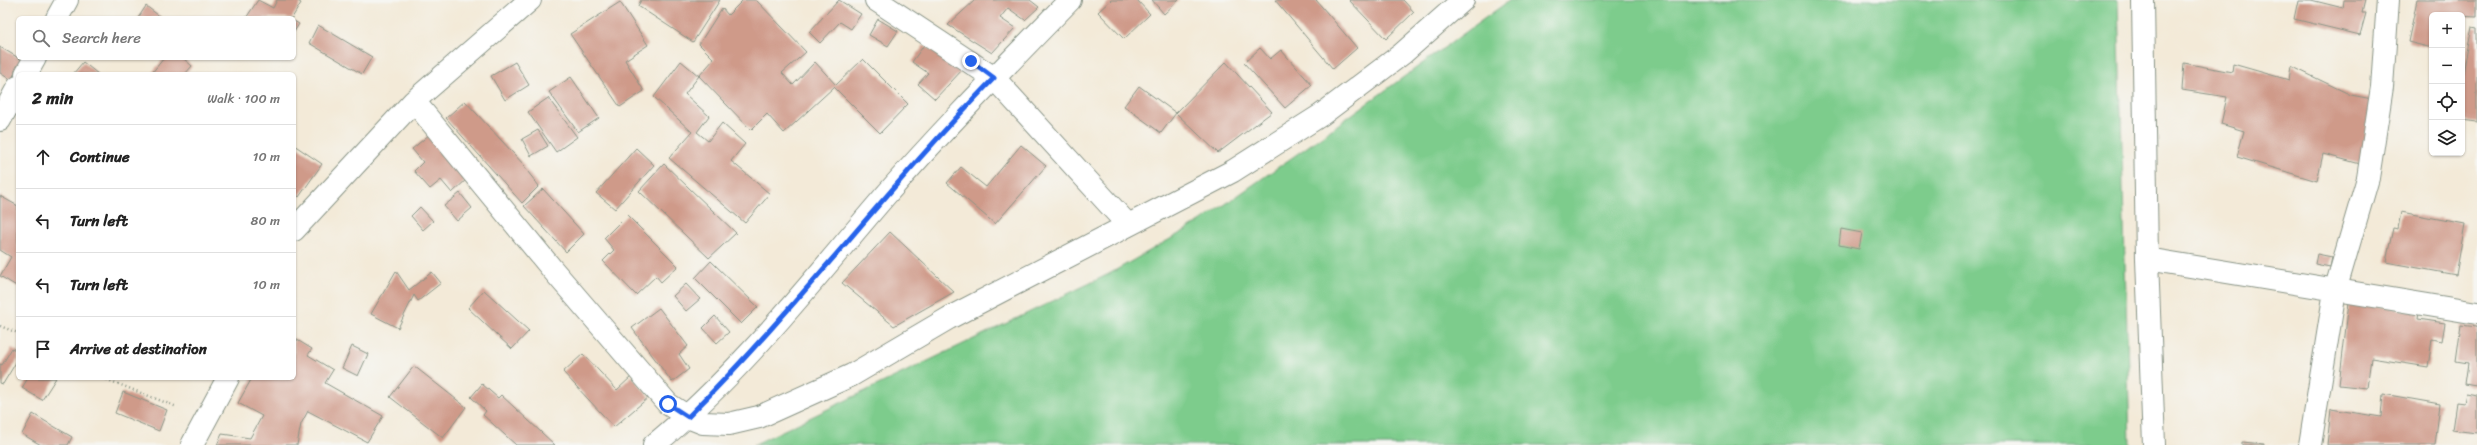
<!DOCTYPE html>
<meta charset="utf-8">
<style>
body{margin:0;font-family:Sriracha,sans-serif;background:#f2f2f2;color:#222}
.controls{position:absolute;right:12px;top:12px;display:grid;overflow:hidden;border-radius:6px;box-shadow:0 1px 3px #0004}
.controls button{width:36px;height:36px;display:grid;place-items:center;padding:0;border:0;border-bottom:1px solid #e0e0e0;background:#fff;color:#222;font:20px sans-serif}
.stop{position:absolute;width:12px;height:12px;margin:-9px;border:3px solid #2563eb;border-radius:50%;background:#fff}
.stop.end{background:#2563eb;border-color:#fff;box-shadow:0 1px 4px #0008}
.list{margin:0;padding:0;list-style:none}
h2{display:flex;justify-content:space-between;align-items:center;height:52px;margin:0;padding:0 16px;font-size:17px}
h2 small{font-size:13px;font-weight:400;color:#767676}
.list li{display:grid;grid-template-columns:26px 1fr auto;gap:12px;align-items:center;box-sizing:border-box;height:64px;padding:0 16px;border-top:1px solid #e0e0e0}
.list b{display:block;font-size:15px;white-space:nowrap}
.list em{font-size:13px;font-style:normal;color:#767676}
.icon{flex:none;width:22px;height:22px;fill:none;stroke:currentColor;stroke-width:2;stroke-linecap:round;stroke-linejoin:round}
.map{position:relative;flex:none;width:2477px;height:445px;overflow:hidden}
.search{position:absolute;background:#fff;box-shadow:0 1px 3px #0004;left:16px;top:16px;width:280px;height:44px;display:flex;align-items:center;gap:10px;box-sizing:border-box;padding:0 14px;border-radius:6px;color:#767676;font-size:15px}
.panel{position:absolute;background:#fff;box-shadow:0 1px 3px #0004;left:16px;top:72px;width:280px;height:308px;border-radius:6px}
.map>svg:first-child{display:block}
.green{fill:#7dcc8c;stroke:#4e8460}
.building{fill:#cf9a89}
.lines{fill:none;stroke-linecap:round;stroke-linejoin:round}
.street-casing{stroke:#899486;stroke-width:24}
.path{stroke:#899486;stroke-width:2.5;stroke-dasharray:1 3;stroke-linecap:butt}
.street{stroke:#fff;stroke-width:22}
.route{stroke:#2563eb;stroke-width:5}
</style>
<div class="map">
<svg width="2477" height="445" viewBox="0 0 2477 445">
<rect width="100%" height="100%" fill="#f6f6f2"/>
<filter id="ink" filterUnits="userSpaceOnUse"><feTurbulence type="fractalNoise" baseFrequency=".025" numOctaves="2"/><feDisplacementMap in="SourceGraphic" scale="8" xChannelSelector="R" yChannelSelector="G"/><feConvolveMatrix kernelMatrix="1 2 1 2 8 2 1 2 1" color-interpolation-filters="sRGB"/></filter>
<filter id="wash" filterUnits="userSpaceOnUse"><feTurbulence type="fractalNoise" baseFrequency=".012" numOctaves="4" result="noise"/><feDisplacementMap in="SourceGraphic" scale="16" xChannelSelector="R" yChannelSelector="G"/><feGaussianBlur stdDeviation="0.9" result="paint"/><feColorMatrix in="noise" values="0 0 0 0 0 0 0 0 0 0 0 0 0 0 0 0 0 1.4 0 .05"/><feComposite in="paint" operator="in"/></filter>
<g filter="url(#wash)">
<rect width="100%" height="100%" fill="#f3ead8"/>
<path class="green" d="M1510 0H2118L2130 445H753L1109 274 1200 222 1307 147Z"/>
<g id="blocks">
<path class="building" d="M258 0 273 8 277 0H296L301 3 292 18H246Z
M641 0H720L693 42 638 6Z
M743 0H756L806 52 782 73 793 85 815 62 836 85 863 59 908 104 880 133 834 87 784 133 767 114 751 130 699 76 714 59 699 44 722 8 728 15Z
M839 0 861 14 851 29 840 22 820 43 809 32Z
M975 0H1030L1039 7 1025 20 1008 8 1000 18 1015 28 992 53 948 25Z
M1111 0H1137L1150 14 1124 39 1098 12Z
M1152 0H1179L1164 14Z
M1275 0H1316L1357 48 1333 69Z
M1349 0H1403L1414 12 1386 39Z
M2298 0H2311L2343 8 2344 0H2365L2362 13H2366L2360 35 2294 19Z
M2417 0H2477V17L2432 15V48L2408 42Z
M620 2 648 45 625 60 644 91 620 107 570 34Z
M146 6 162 18H138Z
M878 19 898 31 888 46 869 35Z
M294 21 299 24 294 32Z
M318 25 372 57 362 74 309 43Z
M2472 27 2477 28V122L2462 120V78Z
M924 45 964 68 935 99 918 84 928 73 912 62Z
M0 47 22 60 11 80 0 73Z
M1260 48 1270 59 1281 50 1312 85 1285 108 1244 63Z
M164 58H183L192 66 185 74H151Z
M681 61 699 76 685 94 709 116 697 132 708 141 722 123 745 144 731 161 770 194 745 223 669 158 692 132 654 97Z
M83 62 98 74H73Z
M515 62 529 85 505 100 491 76Z
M1226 62 1272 112 1218 153 1176 113Z
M2184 63 2232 72 2233 64 2289 80 2291 66 2351 95 2372 99 2364 165 2323 154 2317 181 2237 157 2244 131 2221 124 2227 97 2182 90Z
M571 77 599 118 578 132 549 92Z
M1139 86 1176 113 1161 133 1124 106Z
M548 98 577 137 556 152 528 112Z
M465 101 525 166 524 167 539 186 522 203 446 118Z
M538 130 548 146 531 156 522 139Z
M430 134 468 178 452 193 441 180 430 189 414 171 423 162 412 149Z
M294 145 322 164 299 197 294 192Z
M1021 145 1046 166 995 224 947 183 961 167 986 187Z
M636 148 654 165 615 209 596 193Z
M664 164 736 233 709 258 639 191Z
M543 189 584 234 566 252 524 206Z
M460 193 472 208 457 221 444 206Z
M0 196 18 206V287L0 276 11 257 0 250Z
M420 207 433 221 423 230 411 216Z
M2401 212 2465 224 2456 275 2386 262 2393 228 2398 229Z
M627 215 678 266 661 282 656 276 636 295 603 261 614 250 604 238Z
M1841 229 1862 233 1859 249 1839 245Z
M890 232 954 292 894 326 842 283Z
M2317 254 2332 257 2330 267 2315 264Z
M711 261 758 307 741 324 695 278Z
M396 271 409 290 432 272 441 283 418 301 414 295 398 328 371 314Z
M686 284 700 299 686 311 673 296Z
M484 290 529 331 512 349 468 308Z
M2349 302 2419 312 2418 319 2445 323 2442 341 2432 339 2428 367 2371 358 2367 388 2339 385Z
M659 308 688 346 679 354 689 369 672 382 632 328Z
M715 316 729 332 717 343 703 328Z
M2461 325 2477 327V386L2465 384 2468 363 2456 361Z
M294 338 312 349 308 355 333 370 325 383 383 416 367 442 308 411 301 424 297 445H217L222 434 250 438 262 416 238 403 252 378H294Z
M352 346 368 354 358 376 342 368Z
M12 348 18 352V359L3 384 0 383V364L2 365Z
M583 354 617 390 632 376 649 397 614 427 563 372Z
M414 366 466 407 443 438 390 397Z
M28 378H56L42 400 22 388Z
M482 384 498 398 501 395 555 445H516L483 415 486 411 471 397Z
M123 392 167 410 159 431 115 413Z
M2466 393 2477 395V433L2452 430 2456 402 2464 403Z
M2383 394 2440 404 2435 445H2327L2331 409 2381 417Z
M33 414 72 437 68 445H41L22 434Z
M2242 442 2264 444V445H2242Z"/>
</g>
</g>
<g filter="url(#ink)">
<use href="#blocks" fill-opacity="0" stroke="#899486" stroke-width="1"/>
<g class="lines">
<defs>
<path id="street" d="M876 0 994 78 1128 225
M2143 0 2147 259 2154 445
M57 18 67 0
M26 74 35 58
M414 101 552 269 668 404 688 417 703 423 729 424 759 417 852 375 949 318 1233 171 1321 115 1402 54 1463 0
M0 120 18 87
M294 230 414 101 530 0
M2147 259 2477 313
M192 445 228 378
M654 445C742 372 811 282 885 196 944 128 1007 65 1070 0
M2310 445 2335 291 2368 178 2382 87 2388 0"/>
</defs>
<use href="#street" class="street-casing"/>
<path class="path" d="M0 326 18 333
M103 378 177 407"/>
<use href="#street" class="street"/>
</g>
</g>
<g class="lines" filter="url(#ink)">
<path class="route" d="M668 404 688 417C796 309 888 187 994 78L971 61"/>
</g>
</svg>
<div class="controls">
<button>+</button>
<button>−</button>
<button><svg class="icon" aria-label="locate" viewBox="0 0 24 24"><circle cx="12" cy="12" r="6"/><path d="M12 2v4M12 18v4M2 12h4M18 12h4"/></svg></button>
<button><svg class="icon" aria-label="layers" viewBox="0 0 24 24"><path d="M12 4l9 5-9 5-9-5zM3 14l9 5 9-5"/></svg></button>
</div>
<div class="stop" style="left:668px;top:404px"></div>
<div class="stop end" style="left:971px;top:61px"></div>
<div class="search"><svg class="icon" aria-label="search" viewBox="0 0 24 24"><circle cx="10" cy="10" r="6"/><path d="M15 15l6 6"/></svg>Search here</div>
<section class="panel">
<h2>2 min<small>Walk · 100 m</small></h2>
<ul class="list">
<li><svg class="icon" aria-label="ahead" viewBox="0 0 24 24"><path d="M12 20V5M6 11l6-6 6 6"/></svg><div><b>Continue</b></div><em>10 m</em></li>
<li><svg class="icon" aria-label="left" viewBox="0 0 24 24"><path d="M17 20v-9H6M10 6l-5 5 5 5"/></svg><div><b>Turn left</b></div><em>80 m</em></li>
<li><svg class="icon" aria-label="left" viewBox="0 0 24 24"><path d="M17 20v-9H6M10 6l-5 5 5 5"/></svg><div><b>Turn left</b></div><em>10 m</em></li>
<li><svg class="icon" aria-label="arrive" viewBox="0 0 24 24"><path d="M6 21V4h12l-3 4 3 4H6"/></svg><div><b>Arrive at destination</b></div></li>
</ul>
</section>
</div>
